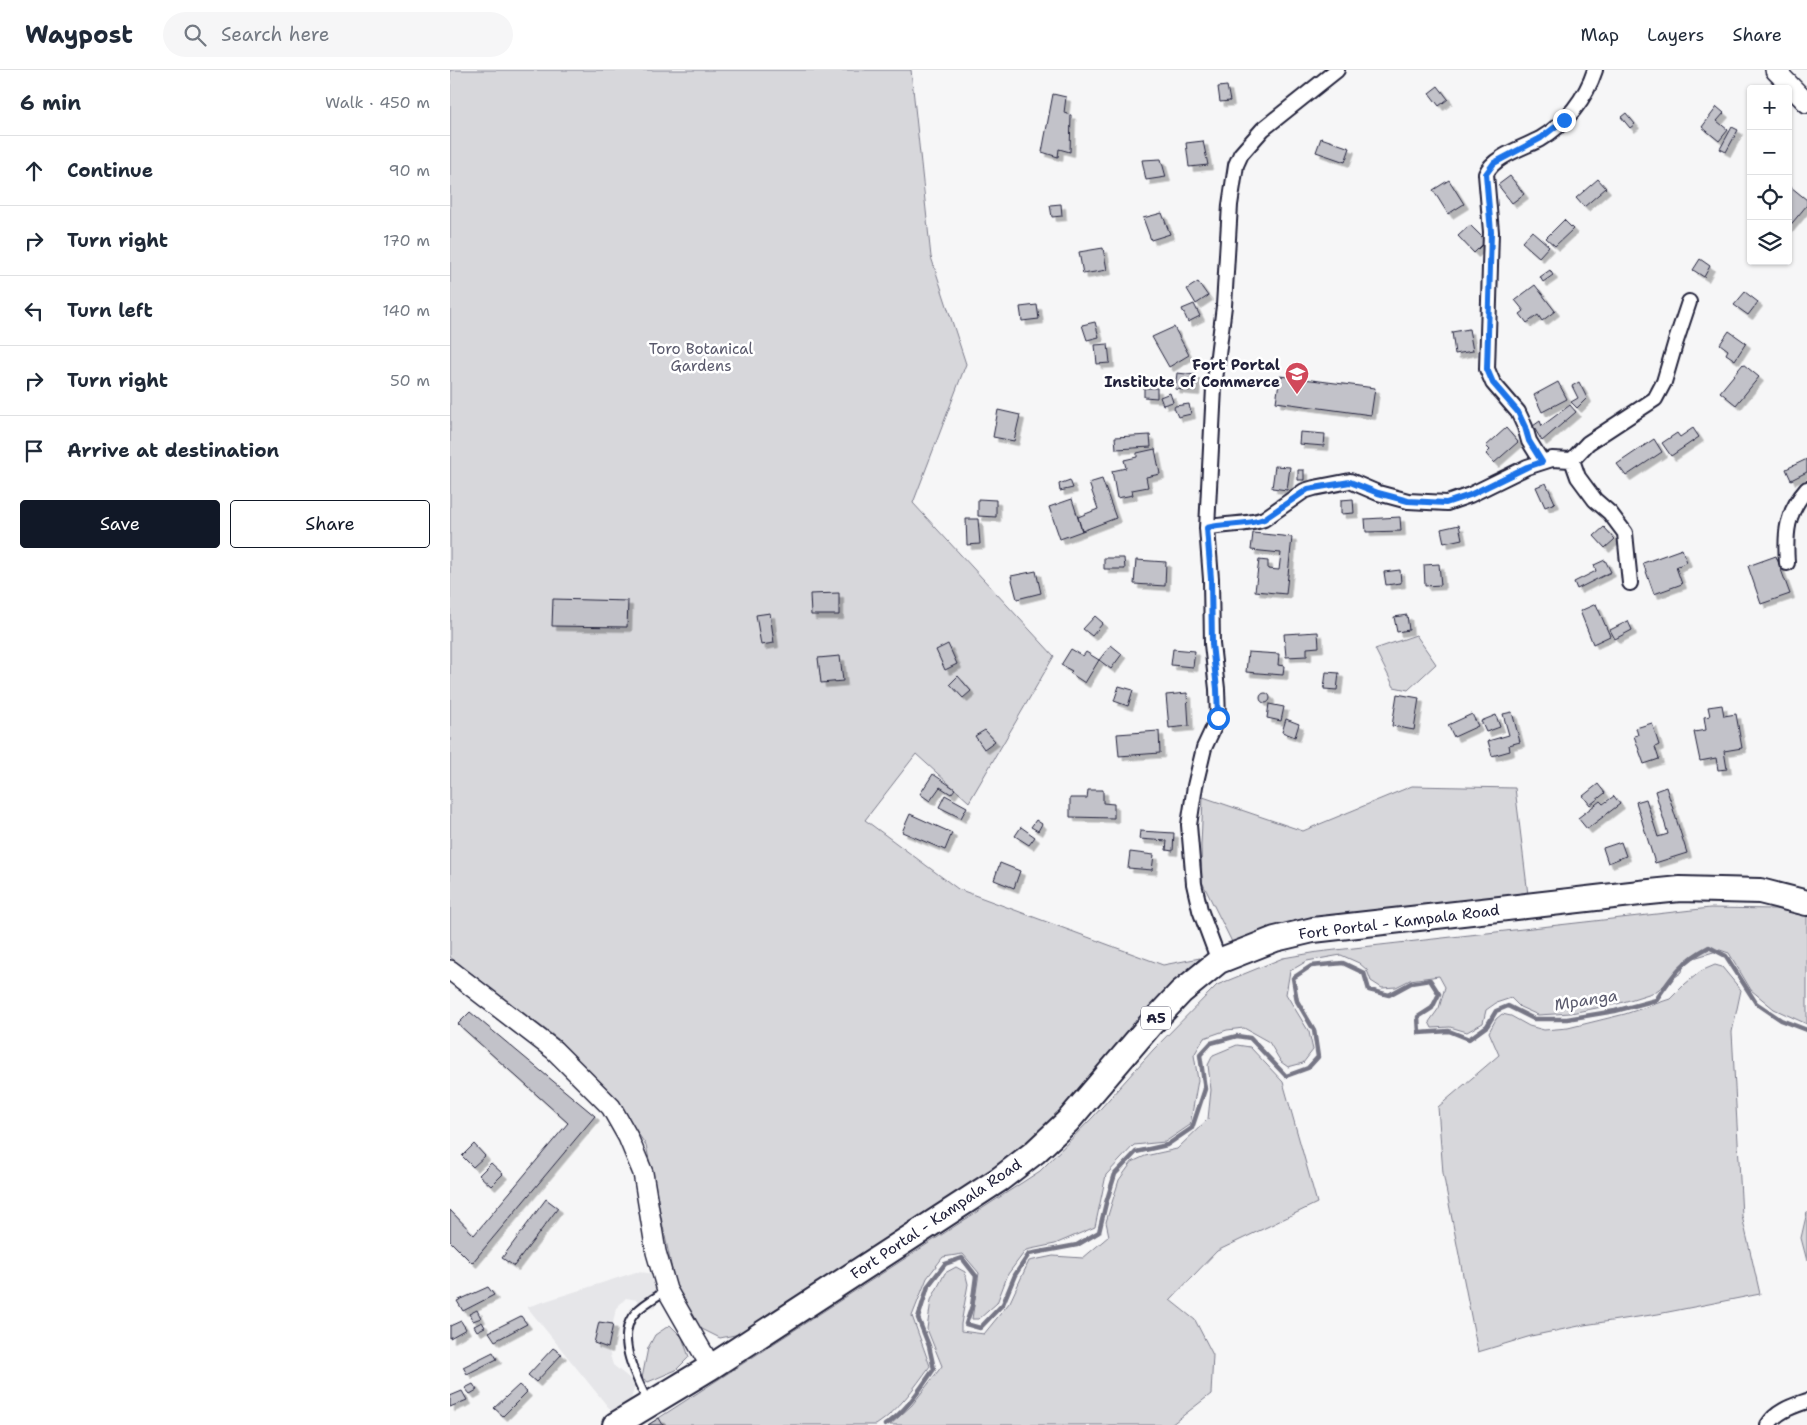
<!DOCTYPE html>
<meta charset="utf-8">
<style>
body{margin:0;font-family:"Shantell Sans",sans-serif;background:#f6f6f7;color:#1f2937}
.controls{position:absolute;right:15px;top:15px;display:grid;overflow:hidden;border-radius:5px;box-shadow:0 1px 4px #0004}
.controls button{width:45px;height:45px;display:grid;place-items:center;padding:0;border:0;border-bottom:1px solid #e0e1e3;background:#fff;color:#1f2937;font:25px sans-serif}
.stop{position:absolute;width:15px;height:15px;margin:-11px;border:4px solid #1a73e8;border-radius:50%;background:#fff}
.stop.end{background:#1a73e8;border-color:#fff;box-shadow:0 1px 5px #0008}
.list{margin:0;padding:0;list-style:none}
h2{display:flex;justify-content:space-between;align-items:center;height:65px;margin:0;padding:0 20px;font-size:21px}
h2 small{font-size:16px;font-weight:400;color:#747a83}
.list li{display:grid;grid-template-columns:32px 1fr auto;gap:15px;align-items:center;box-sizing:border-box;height:70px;padding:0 20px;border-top:1px solid #e0e1e3}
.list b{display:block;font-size:19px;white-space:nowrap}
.list em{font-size:16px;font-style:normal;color:#747a83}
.actions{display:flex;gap:10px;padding:15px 20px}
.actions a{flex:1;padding:11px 0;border:1px solid #111827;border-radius:5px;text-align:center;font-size:18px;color:#111827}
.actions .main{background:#111827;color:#fff}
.icon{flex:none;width:28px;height:28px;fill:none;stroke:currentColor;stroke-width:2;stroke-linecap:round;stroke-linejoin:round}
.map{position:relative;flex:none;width:1357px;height:1355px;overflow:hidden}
header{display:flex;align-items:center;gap:30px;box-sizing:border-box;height:70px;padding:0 25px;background:#fff;border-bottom:1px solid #e0e1e3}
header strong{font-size:24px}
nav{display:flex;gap:28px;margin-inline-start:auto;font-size:18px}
.search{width:350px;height:45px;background:#f6f6f7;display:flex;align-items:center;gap:12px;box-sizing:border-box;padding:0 18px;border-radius:28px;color:#747a83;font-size:19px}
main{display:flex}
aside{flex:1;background:#fff}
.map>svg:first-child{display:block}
.built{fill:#e6e6e9}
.green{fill:#d7d7db;stroke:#7c7c8b}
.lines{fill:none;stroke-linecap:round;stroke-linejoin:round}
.stream{stroke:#767685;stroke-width:4.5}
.building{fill:#c2c2c9;stroke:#22223b;filter:url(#shadow)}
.lane-casing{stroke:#22223b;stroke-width:11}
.street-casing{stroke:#22223b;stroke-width:18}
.secondary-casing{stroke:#22223b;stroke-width:22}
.highway-casing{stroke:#22223b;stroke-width:28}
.lane{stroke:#fff;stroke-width:7}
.street{stroke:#fff;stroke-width:14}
.secondary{stroke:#fff;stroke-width:19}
.highway{stroke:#fff;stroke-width:24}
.route{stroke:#1a73e8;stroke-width:6}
.labels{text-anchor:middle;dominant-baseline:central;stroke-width:5;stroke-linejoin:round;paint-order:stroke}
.shield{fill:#fff;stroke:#646476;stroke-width:1}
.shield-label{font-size:14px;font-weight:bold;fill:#22223b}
.park-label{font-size:15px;fill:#58586b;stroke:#fff}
.poi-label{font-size:15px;font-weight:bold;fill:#22223b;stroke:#fff;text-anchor:end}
.street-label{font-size:15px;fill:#22223b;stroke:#fff}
.water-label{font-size:16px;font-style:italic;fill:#5a5a6d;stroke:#fff}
</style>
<header>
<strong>Waypost</strong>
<div class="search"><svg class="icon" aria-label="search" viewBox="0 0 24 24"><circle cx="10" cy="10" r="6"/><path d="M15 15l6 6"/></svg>Search here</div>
<nav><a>Map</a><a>Layers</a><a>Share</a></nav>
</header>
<main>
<aside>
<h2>6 min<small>Walk · 450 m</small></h2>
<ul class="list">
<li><svg class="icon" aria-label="ahead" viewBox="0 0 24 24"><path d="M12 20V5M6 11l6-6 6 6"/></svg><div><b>Continue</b></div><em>90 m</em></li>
<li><svg class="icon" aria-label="right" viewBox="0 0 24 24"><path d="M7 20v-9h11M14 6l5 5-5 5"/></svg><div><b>Turn right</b></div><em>170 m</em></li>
<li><svg class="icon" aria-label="left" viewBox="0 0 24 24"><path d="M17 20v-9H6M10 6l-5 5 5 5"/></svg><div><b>Turn left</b></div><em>140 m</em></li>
<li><svg class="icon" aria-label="right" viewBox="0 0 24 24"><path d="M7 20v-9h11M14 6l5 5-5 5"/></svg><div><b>Turn right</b></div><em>50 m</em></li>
<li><svg class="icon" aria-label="arrive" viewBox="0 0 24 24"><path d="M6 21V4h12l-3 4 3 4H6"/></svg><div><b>Arrive at destination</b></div></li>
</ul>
<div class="actions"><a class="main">Save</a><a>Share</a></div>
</aside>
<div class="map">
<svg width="1357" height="1355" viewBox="0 0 1357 1355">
<defs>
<filter id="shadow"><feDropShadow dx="4.5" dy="4.5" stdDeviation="0" flood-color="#0004"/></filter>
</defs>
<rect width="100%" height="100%" fill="#f6f6f7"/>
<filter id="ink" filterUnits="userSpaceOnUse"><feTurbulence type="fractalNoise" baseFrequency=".02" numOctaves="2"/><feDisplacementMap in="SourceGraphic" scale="10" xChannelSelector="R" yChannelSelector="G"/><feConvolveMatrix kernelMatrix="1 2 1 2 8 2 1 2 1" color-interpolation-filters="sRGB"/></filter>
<g filter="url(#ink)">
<path class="built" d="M186 1202 200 1203 208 1227 205 1237 192 1239 187 1230 176 1228 166 1238 158 1278 163 1295 179 1308 185 1316 180 1332 163 1343 77 1237Z"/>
<path class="green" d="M0 0H461L481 187 516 294 463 433 604 586 519 732 466 684 415 750 508 819 713 895 750 888 681 959 611 1046 565 1091 399 1202 290 1264 270 1268 250 1258 225 1214 196 1075 166 1032 108 969 0 887Z
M966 565 986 594 958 620 944 617 925 579Z
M962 716 1065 718 1079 833 783 874 752 812 751 776 753 727 853 761Z
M1260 838 1325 839 1357 846V954L1324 939 1301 920 1279 883 1270 880 1234 891 1232 902 1205 922 1167 934 1121 943 1088 945 1070 937 1061 928 1046 933 1036 940 1033 953 1017 962 1000 957 982 958 979 952 989 938 995 917 989 906 960 910 946 917 932 918 921 911 917 900 909 893 891 885 857 891 840 901 836 924 859 962 863 980 853 993 838 997 831 992 819 972 794 958 777 960 754 968 744 985 748 1010 740 1055 715 1072 684 1075 656 1105 645 1157 605 1174 576 1180 558 1204 547 1233 529 1249H522L529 1203 513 1184 493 1187 477 1208 462 1246 480 1296C464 1318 449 1340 426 1355H198L590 1101 643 1047 703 980 767 915 833 888 868 882Z
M1265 895 1272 897 1291 920 1282 962 1292 1146 1310 1224 1208 1244 1134 1255 1081 1266 1028 1282 993 1103 988 1037 1049 985 1039 962 1046 949 1052 944 1061 946 1079 956 1094 960 1118 958 1175 944 1220 929 1235 914 1251 901Z
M787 975 800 977 833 1012 867 1133 767 1181 720 1230 745 1250 763 1285 761 1324 721 1355H440L462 1335 492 1296 477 1259 481 1230 495 1203 506 1197 515 1202 518 1214 511 1254V1261L534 1264 560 1232 579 1191 603 1186 633 1188 659 1166 656 1152 669 1110 682 1092 695 1086 727 1079 758 1049 761 1020 758 995 763 985Z
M1357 1142V1191L1351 1168Z
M220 1255 232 1267 239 1287 226 1300 198 1312 192 1308 198 1278 205 1265Z"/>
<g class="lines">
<path class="stream" d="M435 1355C456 1342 470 1319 484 1299L479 1276 468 1248 478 1216 495 1194 512 1188 526 1206 522 1236 516 1254 530 1258 553 1234 565 1205 579 1184 627 1175 649 1162 656 1133 665 1104 686 1082 717 1075 742 1058 755 1019 750 985 761 973 787 966 800 968 836 1006 858 998 868 987 864 960 847 931 843 908 861 896 893 893 914 903 919 920 939 925 961 913 980 910 989 924 982 938 968 947 969 963 999 961 1019 969 1037 956 1046 941 1058 936 1084 949H1117L1165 941 1206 930C1223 905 1232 891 1259 877L1276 886 1306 933 1331 950 1357 960"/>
</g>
<path class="building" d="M777 16 780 31 770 32 768 17Z
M988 16 998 29 989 36 979 23Z
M603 24 616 27 614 43 621 45 620 82 609 79 608 87 592 82Z
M1267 37 1274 43 1267 51 1278 60 1269 71 1252 57Z
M1176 43 1185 54 1180 58 1171 47Z
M1282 57 1288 60 1276 82 1270 79Z
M871 68 900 78 895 92 866 82Z
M753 71 758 95 739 97 736 73Z
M711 89 716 107 696 110 692 90Z
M1060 106 1074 124 1062 133 1048 115Z
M1148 109 1156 118 1134 137 1126 128Z
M999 110 1014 134 998 144 983 120Z
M1341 117 1357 130V135L1338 158V120Z
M611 134 612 146 602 147 600 135Z
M712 143 720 164 701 170 693 148Z
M1114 150 1123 159 1105 176 1096 168Z
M1020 155 1036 171 1024 183 1008 166Z
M1082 161 1099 176 1089 187 1072 172Z
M653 178 657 200 633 204 629 182Z
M1250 189 1260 196 1254 207 1243 200Z
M1100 200 1103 205 1093 212 1090 207Z
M748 212 758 226 746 234 737 219Z
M1085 215 1105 241 1092 251 1088 245 1077 253 1070 244 1074 241 1065 230Z
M1295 222 1308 232 1298 245 1284 235Z
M744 234 750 246 738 252 732 239Z
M587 235 589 249 572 251 570 237Z
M645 252 649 267 637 270 632 255Z
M724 257 739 285 719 297 702 267Z
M1019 259 1023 281 1005 284 1002 262Z
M1279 261 1296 273 1285 290 1276 284 1278 280 1270 274Z
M658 274 660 293 647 294 645 275Z
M1293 294 1309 307 1286 335 1270 322Z
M727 303 746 305 745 321 725 319Z
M830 306 925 318 921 345 826 332Z
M1108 312 1117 329 1092 342 1084 325Z
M1129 312 1137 328 1127 338 1121 332 1128 328 1122 316Z
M694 318H707V328L694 327Z
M720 323 723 332 713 335 710 327Z
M739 334 741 344 728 347 724 338 725 336Z
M1120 335 1126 342 1092 371 1083 356 1090 351 1092 356Z
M548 340 570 345 564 371 543 367Z
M1056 358 1068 372 1044 393 1036 384 1040 380 1036 376Z
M1243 358 1249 367 1221 386 1212 373 1227 363 1230 367Z
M850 362 875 364 874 376 849 374Z
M700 365 701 377 666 379 665 367Z
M1204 369 1212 382 1176 406 1167 394Z
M705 379 710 404 696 407 698 417 682 420 683 425 667 428 662 401 676 398 674 390 687 387V383Z
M1357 389V402L1341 410 1336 399Z
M825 396 840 397 837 420 822 418Z
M848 400H854V410H848Z
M652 409 666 448 632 461 628 447 648 439 639 413Z
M620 410 623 418 610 421 609 414Z
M1096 413 1105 433 1095 437 1086 417Z
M528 429 546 430V447L528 446Z
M622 429 632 461 610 469 599 437Z
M903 429 904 443 891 444V430Z
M950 447 951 461 916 462 915 449Z
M516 449H528L530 474 517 475Z
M1009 455 1012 469 994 473 991 459Z
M1154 457 1165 469 1155 478 1144 466Z
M803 463 842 467 836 524 805 521 809 490 818 491V499L829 500 831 483 801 480Z
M1232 479 1237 492 1226 497 1232 514 1204 524 1193 493Z
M1326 486 1340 524 1311 534 1298 496Z
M654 488H674L675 499H654Z
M686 490 716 492 715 516 684 514Z
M1155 490 1161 502 1127 519 1124 512 1146 501 1144 495Z
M989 494 991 515 975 516 974 495Z
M950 500 951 513 936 515 934 502Z
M586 501 591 523 567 529 561 506Z
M389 523V545H361L360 524Z
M103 529 178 531 177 557 102 556Z
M1146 534 1160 566 1143 574 1130 541Z
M320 543 324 573 311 575 306 545Z
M957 545 959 560 947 562 944 547Z
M645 546 653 553 642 566 633 559Z
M1178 551 1182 560 1165 569 1160 560Z
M868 562 869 577 857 578V586L836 587 834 564Z
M498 574 507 594 495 600 486 580Z
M661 575 672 584 661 599 649 590Z
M621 579 633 586 636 582 649 590 635 613 620 603 622 601 611 595Z
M723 579 745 581 743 597 721 595Z
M798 582 829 584 828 595 834 596 833 605 796 602Z
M390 586 393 611 371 613 368 588Z
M876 602 889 603 887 620 874 619Z
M508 606 521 621 513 628 500 614Z
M669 616 683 620 678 636 664 631Z
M810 628a5 5 0 1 1 10 0a5 5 0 1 1-10 0Z
M737 623 739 656 719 658 716 625Z
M947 624 969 628 964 660 942 656Z
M819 634 834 637 831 651 817 648Z
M1272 635 1274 646 1286 644 1292 678 1274 681 1277 699 1268 700 1266 688 1250 691 1244 662 1256 660 1254 647 1260 646 1258 637Z
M1062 642 1070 672 1059 675 1060 681 1042 686 1038 671 1059 665 1053 644Z
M1022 644 1028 656 1004 667 998 655Z
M1046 645 1050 657 1036 662 1031 651Z
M836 649 849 654 845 667 832 662Z
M1202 653 1209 675 1205 677 1209 689 1194 694 1184 666 1188 665 1186 658Z
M535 660 545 671 534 679 525 666Z
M709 661 710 683 669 686 667 664Z
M483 704 505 719 501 724 490 717 480 731 470 724Z
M1148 714 1155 723 1140 735 1133 726Z
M1216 717 1237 783 1205 793 1186 732 1196 729 1208 767 1218 764 1205 721Z
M638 720H653V733L664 734V748L620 747V728H637Z
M495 725 517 737 511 748 489 737Z
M1164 726 1170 734 1137 759 1128 748 1150 731 1153 734Z
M460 744 502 763 495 780 452 762Z
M586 750 592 754 588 761 581 757Z
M571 757 585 767 579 775 565 766Z
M690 761 724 763 723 781 716 780 717 771 689 769Z
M1171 772 1176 786 1158 793 1153 778Z
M680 782 704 785 702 800 678 798Z
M550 793 570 801 564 818 544 810Z
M20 942 145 1046 22 1193 0 1171V1140L24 1165 118 1053 8 954Z
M24 1074 35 1086 23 1097 12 1086Z
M41 1093 53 1104 41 1116 29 1105Z
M96 1129 108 1138 64 1196 52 1188Z
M38 1217 44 1225 13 1241 7 1231Z
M27 1240 31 1248 23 1251 19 1244Z
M71 1246 77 1254 45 1271 39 1262Z
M11 1251 16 1259 0 1268V1256Z
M32 1252 35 1257 27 1261 24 1256Z
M149 1252 163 1254 158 1278 144 1273Z
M103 1278 112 1284 86 1312 78 1305Z
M43 1282 47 1289 17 1304 13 1297Z
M23 1314 27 1320 20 1324 15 1318Z
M69 1315 77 1322 53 1346 44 1338Z
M12 1321 17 1330 0 1337V1326Z
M209 1348 213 1355H198Z"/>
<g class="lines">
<defs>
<path id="lane" d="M198 1332C187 1309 164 1267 185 1243 193 1234 206 1227 217 1220"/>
<path id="street" d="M1122 390 1128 407 1145 430 1160 443 1175 463 1180 513
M1092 392 1079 371 1075 357 1068 342 1043 313 1037 299 1041 162 1036 104C1042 87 1075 77 1090 69 1116 54 1136 28 1145 0
M757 458C775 453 796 456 814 449L854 421 864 418 900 411 928 423 958 431 997 433 1020 425 1077 397 1102 389 1122 390 1138 373 1205 329 1214 312 1226 271 1239 232
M1337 493C1335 463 1336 443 1357 419
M769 891 750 840 744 814 739 755 745 716 754 678 768 648 767 619 762 574 761 509 757 458 764 318 774 236 780 135 786 95 791 84 813 59 887 0
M1318 1355C1326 1341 1343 1336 1357 1331"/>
<path id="secondary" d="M1325 0 1357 33
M0 900 104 980 161 1037 178 1067 193 1103 206 1182 217 1220 261 1297"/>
<path id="highway" d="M165 1355 261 1297 550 1109 585 1082 618 1051 700 955 731 922 769 891 825 869 863 860 1190 823 1230 819 1310 821 1357 833"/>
</defs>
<use href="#lane" class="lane-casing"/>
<use href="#street" class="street-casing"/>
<use href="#secondary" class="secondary-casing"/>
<use href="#highway" class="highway-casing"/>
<use href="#lane" class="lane"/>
<use href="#street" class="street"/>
<use href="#secondary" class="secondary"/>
<use href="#highway" class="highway"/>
</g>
</g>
<g class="lines" filter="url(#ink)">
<path class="route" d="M768 648 767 619 762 574 761 509 757 458C775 453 796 456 814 449L858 419 900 412 928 423 958 431 996 433 1020 425 1077 397 1092 392 1079 371 1075 357 1068 342 1043 313 1037 299 1041 162 1036 104 1044 93 1091 68 1114 50"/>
</g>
<defs>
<symbol id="school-pin" viewBox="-11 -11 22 30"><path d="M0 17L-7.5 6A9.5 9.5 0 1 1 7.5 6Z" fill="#d1495b" stroke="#fff"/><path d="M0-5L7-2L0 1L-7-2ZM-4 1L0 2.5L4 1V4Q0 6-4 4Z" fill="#fff"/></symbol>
</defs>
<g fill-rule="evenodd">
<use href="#school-pin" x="833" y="290" width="28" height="38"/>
</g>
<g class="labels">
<rect class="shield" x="691" y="936.5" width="30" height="23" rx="4"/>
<g class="shield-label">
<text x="706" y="948">A5</text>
</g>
<g class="park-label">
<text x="251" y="279">Toro Botanical<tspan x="251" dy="17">Gardens</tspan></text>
</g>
<g class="poi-label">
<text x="830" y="295">Fort Portal<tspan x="830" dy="17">Institute of Commerce</tspan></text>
</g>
<g class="street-label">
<text transform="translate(949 852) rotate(-7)">Fort Portal - Kampala Road</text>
<text transform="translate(486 1149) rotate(-34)">Fort Portal - Kampala Road</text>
</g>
<g class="water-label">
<text transform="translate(1136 930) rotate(-9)">Mpanga</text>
</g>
</g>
</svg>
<div class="controls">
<button>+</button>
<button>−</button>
<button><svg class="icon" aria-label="locate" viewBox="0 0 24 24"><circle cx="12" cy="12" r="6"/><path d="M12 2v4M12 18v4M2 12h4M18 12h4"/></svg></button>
<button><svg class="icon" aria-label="layers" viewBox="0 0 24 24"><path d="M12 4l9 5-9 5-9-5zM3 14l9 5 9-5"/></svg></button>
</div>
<div class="stop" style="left:768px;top:648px"></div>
<div class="stop end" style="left:1114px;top:50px"></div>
</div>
</main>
